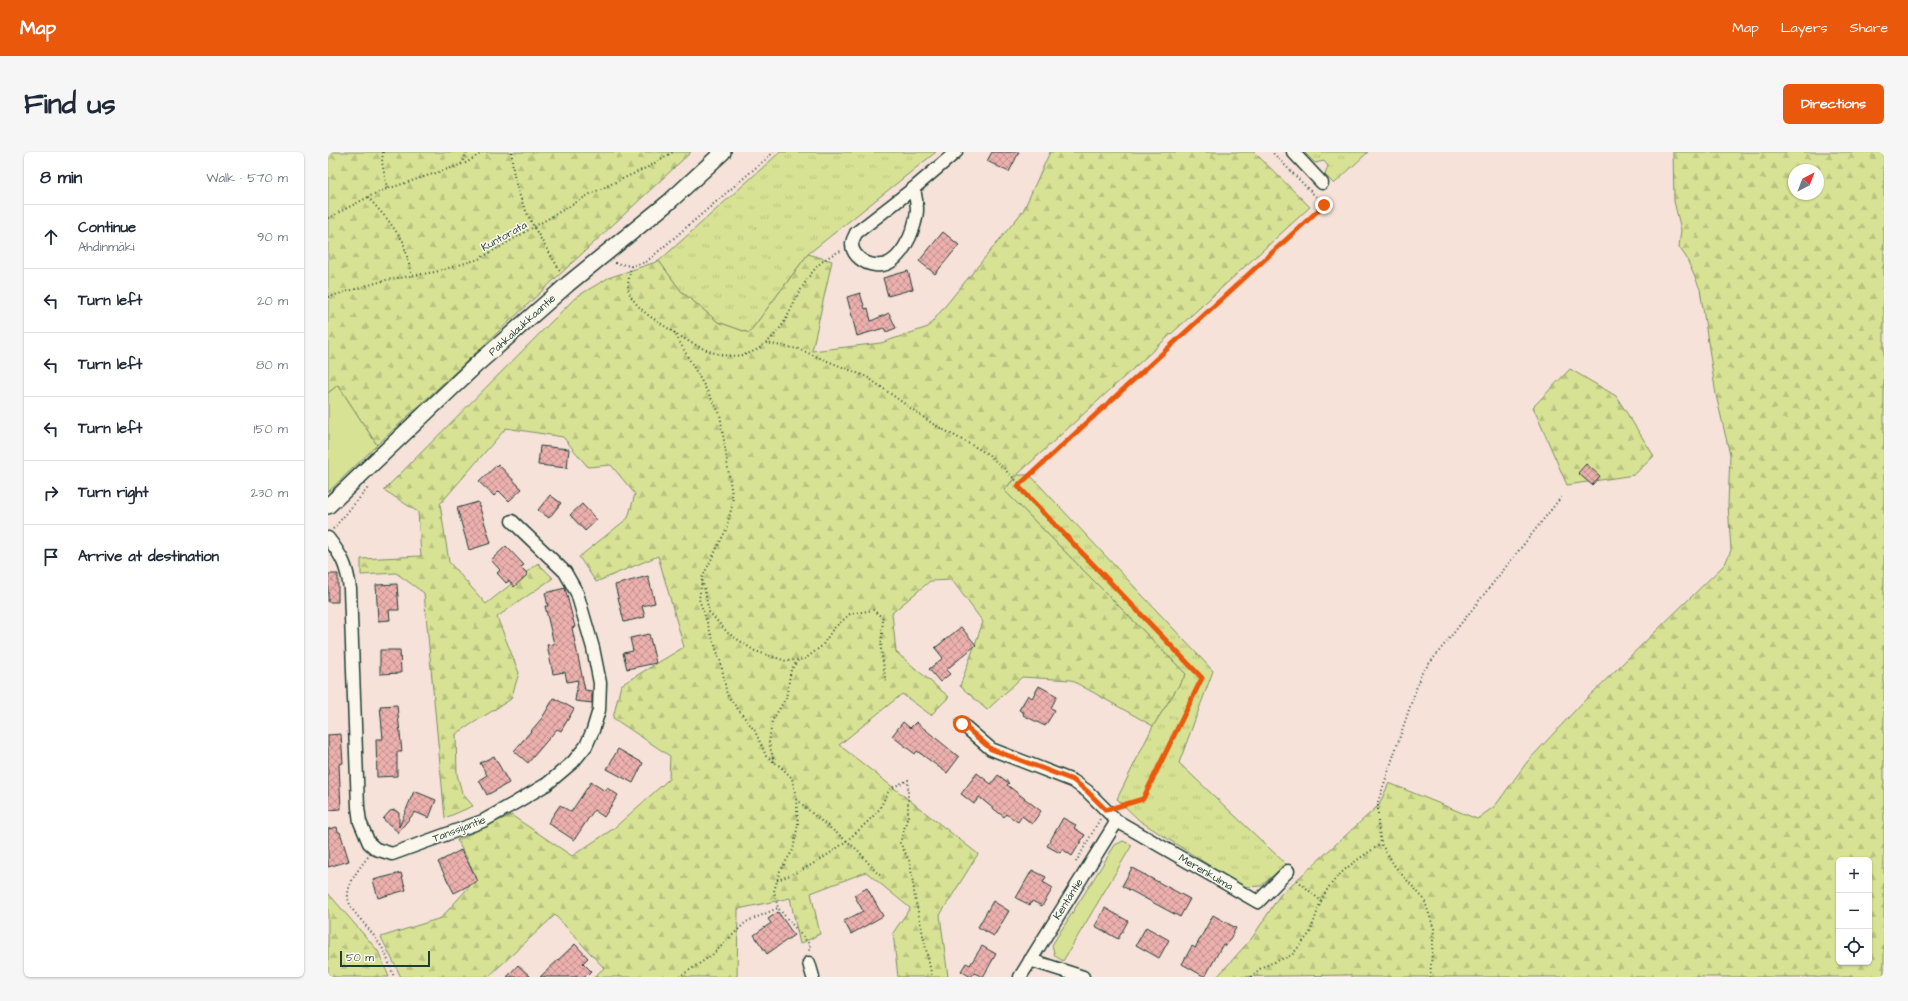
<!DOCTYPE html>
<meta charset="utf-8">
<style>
body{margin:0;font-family:"Architects Daughter",sans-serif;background:#f6f6f7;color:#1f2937}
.controls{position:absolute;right:12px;bottom:12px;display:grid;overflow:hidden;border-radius:6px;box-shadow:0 1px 3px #0004}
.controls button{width:36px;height:36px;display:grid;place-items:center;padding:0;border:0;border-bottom:1px solid #e0e1e3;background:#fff;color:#1f2937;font:20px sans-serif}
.compass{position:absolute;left:1460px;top:12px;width:36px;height:36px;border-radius:50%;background:#fff;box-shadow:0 1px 3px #0004;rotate:42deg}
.scale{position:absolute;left:12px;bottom:10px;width:90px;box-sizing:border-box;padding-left:4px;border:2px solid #1f3d34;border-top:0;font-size:11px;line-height:14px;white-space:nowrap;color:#1f3d34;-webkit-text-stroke:3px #fbf7ec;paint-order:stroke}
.stop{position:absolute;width:12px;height:12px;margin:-9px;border:3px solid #ea580c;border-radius:50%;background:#fff}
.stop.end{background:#ea580c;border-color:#fff;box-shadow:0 1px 4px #0008}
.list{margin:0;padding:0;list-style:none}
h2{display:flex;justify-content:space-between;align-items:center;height:52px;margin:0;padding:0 16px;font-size:17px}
h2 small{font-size:13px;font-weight:400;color:#747a83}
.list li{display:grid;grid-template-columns:26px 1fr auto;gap:12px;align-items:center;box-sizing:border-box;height:64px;padding:0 16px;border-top:1px solid #e0e1e3}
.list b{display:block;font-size:15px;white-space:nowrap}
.list p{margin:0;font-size:13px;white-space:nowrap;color:#747a83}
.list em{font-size:13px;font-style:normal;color:#747a83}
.icon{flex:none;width:22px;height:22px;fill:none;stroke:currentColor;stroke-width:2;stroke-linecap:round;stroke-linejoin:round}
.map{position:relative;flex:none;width:1556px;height:825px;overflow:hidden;border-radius:6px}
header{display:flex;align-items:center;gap:24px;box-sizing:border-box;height:56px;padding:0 20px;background:#ea580c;color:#fff}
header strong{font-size:19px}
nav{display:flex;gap:22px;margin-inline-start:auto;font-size:14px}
.intro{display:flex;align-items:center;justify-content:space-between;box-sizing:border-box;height:96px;padding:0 24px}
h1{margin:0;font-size:28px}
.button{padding:10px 18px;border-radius:6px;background:#ea580c;color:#fff;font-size:14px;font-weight:700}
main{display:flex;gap:24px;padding:0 24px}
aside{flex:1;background:#fff;border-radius:6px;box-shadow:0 1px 3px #0004}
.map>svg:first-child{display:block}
.grass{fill:url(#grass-tufts);stroke:#7b9064}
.forest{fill:url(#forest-firs);stroke:#7b9064;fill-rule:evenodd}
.green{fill:#d7e294;stroke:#7b9064}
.building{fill:url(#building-cross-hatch);stroke:#1f3d34}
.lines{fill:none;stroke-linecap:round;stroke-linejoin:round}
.minor-casing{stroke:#1f3d34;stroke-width:15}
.tertiary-casing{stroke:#1f3d34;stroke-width:18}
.path{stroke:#1f3d34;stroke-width:2;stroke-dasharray:1 3;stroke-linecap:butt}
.minor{stroke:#fbf7ec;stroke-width:12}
.tertiary{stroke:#fbf7ec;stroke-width:15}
.route{stroke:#ea580c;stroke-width:5}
.labels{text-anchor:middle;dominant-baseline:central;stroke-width:3;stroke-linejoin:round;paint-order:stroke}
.street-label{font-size:11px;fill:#1f3d34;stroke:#fbf7ec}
</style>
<header>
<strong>Map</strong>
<nav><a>Map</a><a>Layers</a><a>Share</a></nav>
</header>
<div class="intro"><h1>Find us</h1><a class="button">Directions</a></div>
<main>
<aside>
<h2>8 min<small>Walk · 570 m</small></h2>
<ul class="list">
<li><svg class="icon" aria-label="ahead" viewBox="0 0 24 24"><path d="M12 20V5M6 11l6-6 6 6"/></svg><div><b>Continue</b><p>Ahdinmäki</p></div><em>90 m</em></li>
<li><svg class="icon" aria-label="left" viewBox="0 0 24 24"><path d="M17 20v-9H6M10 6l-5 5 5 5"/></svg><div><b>Turn left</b></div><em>20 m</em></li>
<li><svg class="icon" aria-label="left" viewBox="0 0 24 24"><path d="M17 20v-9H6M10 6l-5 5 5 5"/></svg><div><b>Turn left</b></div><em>80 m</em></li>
<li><svg class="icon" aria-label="left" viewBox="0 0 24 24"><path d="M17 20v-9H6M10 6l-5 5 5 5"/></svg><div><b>Turn left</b></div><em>150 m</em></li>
<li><svg class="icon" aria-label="right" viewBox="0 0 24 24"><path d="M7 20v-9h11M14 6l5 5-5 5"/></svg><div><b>Turn right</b></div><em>230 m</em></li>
<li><svg class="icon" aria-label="arrive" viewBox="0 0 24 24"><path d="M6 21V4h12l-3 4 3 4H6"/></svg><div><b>Arrive at destination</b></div></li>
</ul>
</aside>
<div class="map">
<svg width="1556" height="825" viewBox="0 0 1556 825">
<defs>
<pattern id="grass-tufts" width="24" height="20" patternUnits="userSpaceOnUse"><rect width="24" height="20" fill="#d7e294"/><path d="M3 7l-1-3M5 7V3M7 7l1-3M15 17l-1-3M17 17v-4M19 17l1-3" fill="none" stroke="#b8c380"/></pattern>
<pattern id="forest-firs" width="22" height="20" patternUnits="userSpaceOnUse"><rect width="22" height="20" fill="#d7e294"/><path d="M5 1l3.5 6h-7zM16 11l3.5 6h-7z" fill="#b8c380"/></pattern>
<pattern id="building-cross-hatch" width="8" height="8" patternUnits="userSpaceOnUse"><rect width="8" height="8" fill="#ecb0ae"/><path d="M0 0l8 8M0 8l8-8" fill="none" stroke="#bf908e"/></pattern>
</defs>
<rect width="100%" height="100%" fill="#f6e2d9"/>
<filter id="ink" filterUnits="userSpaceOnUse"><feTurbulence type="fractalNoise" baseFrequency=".025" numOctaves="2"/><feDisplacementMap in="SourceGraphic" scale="8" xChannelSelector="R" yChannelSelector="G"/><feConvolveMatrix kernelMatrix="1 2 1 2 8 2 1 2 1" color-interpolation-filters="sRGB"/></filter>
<g filter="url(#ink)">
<path class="grass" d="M452 0H608L480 102 421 181 390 170 353 139 331 109Z
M976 0H1040L1006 32 997 23 1000 14 996 9 987 11Z
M690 323H702L885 519 851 611 958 712 933 734 915 735 812 669 789 647 825 574 858 522 676 338Z"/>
<path class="forest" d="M0 0H363L49 293 10 233 0 241Z
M722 0H926L982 55 690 322 676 338 858 522 825 574 743 528 694 525 659 558 632 534 655 470 624 428 602 429 564 461 568 500 621 545 603 563 574 542 511 593 650 702 612 763 620 825H570L565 781 582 756 538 720 483 741 492 782 472 792 462 746 410 757 409 825H266L276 816 227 763 160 825H73L53 785 113 766 149 726 129 688 183 663 244 704 285 677 341 627 342 604 285 566 293 533 356 495 330 404 268 430 251 405 300 366 307 342 283 313 260 315 235 285 178 276 112 352 121 410 158 452 210 411 225 426 169 465 191 521 183 547 128 582 129 622 134 641 145 654 117 666 96 441 68 421 33 423V407L93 404 90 360 56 338 248 145 280 126 331 109 353 139 390 170 421 181 480 102 504 109 484 199 553 191 600 175 695 59Z
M1345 0H1556V825H1023V823L889 825 924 786 952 743 1051 653 1061 631 1149 667 1167 654 1199 610 1253 552 1397 412 1403 398 1400 352 1402 303 1388 243 1372 137 1358 105 1351 95 1353 78 1346 49ZM1466 18H1490V42H1466ZM1511 708H1541V810H1511Z
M1242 217 1288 244 1326 304 1306 323 1239 333 1205 255Z
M0 741 50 799 61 825H0Z"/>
<path class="green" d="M10 233 49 293 0 340V241Z
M795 689 804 693 735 809 727 804 724 793 787 693Z"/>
<path class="building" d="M664 0H691L681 20 659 9Z
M615 80 631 93 607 122 591 109Z
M580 119 585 137 560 144 555 126Z
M532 141 537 157 540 156 543 169 561 161 568 176 558 180 556 176 529 184 519 145Z
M212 294 241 297 239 316 210 313Z
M170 312 194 337 181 349 171 339 166 344 151 330Z
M1258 312 1272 324 1264 333 1250 321Z
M222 343 233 351 221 366 210 358Z
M150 350 163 391 141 398 129 356Z
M254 352 269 368 257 379 242 363Z
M178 394 196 413 193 415 200 422 186 435 181 429 178 431 169 421 172 418 163 408Z
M0 422H10V450H0Z
M320 424 327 451 314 454 317 465 296 470 287 433Z
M69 432 71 458H61L62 468 50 469 48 433Z
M237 436 247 475 244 476 257 538 264 539V551L247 549 250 528 239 530 237 520 225 522 219 493 226 492 217 454H220L217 441Z
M633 475 648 493 618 518 622 522 612 530 601 517 615 506 607 496Z
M321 482 328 511 299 517 295 501 305 499 302 486Z
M52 498H72L73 521 52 522Z
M711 534 729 544 723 556 727 558 717 574 695 563 696 561 691 558 700 543 704 546Z
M226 546 246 557 233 579 229 577 200 611 186 599 214 566Z
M69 553 74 600H69V624L49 625 48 587H55L52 554Z
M575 570 582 576 588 570 631 605 619 621 589 599 587 602 564 584Z
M13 582 15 611 11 612 13 657 0 658V583Z
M290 597 315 611 305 631 279 617Z
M166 604 181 631 159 643 151 628 159 623 152 611Z
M649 621 663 632 670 623 681 631 679 633 713 659 704 672 694 664 690 670 678 662 676 665 651 645 646 652 633 642Z
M263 630 277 639 279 636 290 643 276 665 266 658 246 688 220 671 232 653 243 660Z
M86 639 108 648 101 666 87 660 71 679V681L55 667 62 659 67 658 71 661V675Z
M735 666 748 673 746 676 757 683 744 704 734 697 732 701 719 694Z
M9 675 10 680H12L21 709 0 715V677Z
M133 698 150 729 126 741 110 710Z
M804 716 862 747 852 765 794 734Z
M704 718 718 725 715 730 725 736 714 754 704 749 702 753 688 746Z
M73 721 78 738 50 746 45 728Z
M539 736 555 764 523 782 516 769 535 759 526 743Z
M665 749 681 759 666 784 650 775Z
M777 756 800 769 790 787 767 774Z
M450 760 466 783 439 802 426 783 443 771 440 767Z
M885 763 908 776 898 794 895 792 877 825 854 812 864 794 867 796Z
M818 775 841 788 831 806 808 793Z
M247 792 260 806 255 811 263 819 257 825H212Z
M654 794 668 802 655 825 646 821 643 825 633 819 638 811 642 813Z
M190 813 203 825H179Z"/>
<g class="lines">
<defs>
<path id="minor" d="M965 0 994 31
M586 36C587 43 589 51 589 58 588 77 572 117 547 113 536 112 524 103 524 92 524 88 527 84 528 81L586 36 628 0
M0 386C14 404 19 414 22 437L30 655 32 670 41 691 48 697 64 702 155 669 187 651 219 632 245 610 258 594 265 578 271 558 272 531 265 496 249 441 237 420 184 369
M634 572 663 597 745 629 759 639 789 669 930 750 960 719
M702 808 755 825
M481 811 485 825
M692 825 789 669"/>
<path id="tertiary" d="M0 354 148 213 240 132 341 50 395 0"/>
</defs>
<use href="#minor" class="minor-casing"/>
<use href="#tertiary" class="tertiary-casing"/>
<path class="path" d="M55 0 54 10 59 36
M184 0C183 44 211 84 233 120
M133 12 140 0
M40 45 60 68 75 89 84 124
M0 66 50 40 138 11 155 0
M287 111 303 114 318 110 446 0
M303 114C302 121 300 128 300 135 300 146 317 162 326 167 368 195 413 229 452 176 460 166 465 152 471 141 482 122 491 107 513 99
M0 145 58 128 107 120 151 107 264 41 320 15 345 0
M346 180 392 262 405 350 398 378 374 426 381 460 400 481 427 499 458 509 477 507 494 494 505 477 522 462 545 458 555 466 553 497 558 530
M438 191 470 197 539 225 605 272 660 302 692 332 689 335 874 526 815 647 791 654
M692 332 996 53 944 0
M5 377 40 336
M374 428 371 447 393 511 399 543 427 579 438 604 453 615 464 626 468 646 470 672 465 698 452 719 446 739 450 756 482 793 481 800
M446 610 441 591 444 569 458 546 463 518 470 508
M469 647C486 665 507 679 526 695 537 704 542 716 553 724
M40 705C0 754 28 754 53 794 59 803 62 815 66 825
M748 710 772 667
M449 728C488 715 521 690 549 660 555 653 557 642 563 637 568 633 575 631 580 628V664L572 691 582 710 587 746 604 825
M993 749C1005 722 1029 708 1053 692
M351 825 383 804 418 770 450 756
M923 825 934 815 964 803 982 781 993 749 968 727
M1102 825 1106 777 1096 747 1068 716 1053 692 1050 672V650L1093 522 1234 344"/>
<use href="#minor" class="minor"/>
<use href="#tertiary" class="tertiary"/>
</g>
</g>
<g class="lines" filter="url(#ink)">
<path class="route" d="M634 572 663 597 745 628 759 639 778 658 815 647 874 526 690 334 996 53"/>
</g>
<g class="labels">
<g class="street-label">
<text transform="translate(176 84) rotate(-29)">Kuntorata</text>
<text transform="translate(194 173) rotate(-42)">Pahkalaukkaantie</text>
<text transform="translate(131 677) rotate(-21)">Tanssijantie</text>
<text transform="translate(878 720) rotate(30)">Merenkulma</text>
<text transform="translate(740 747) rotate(-58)">Kentäntie</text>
</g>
</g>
</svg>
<div class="controls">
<button>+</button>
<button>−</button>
<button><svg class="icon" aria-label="locate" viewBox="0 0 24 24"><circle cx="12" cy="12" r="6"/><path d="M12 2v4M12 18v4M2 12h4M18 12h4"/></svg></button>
</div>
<svg class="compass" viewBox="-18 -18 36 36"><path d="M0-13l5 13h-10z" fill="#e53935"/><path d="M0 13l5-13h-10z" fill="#747a83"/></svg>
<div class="scale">50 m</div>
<div class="stop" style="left:634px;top:572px"></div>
<div class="stop end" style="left:996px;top:53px"></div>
</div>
</main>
